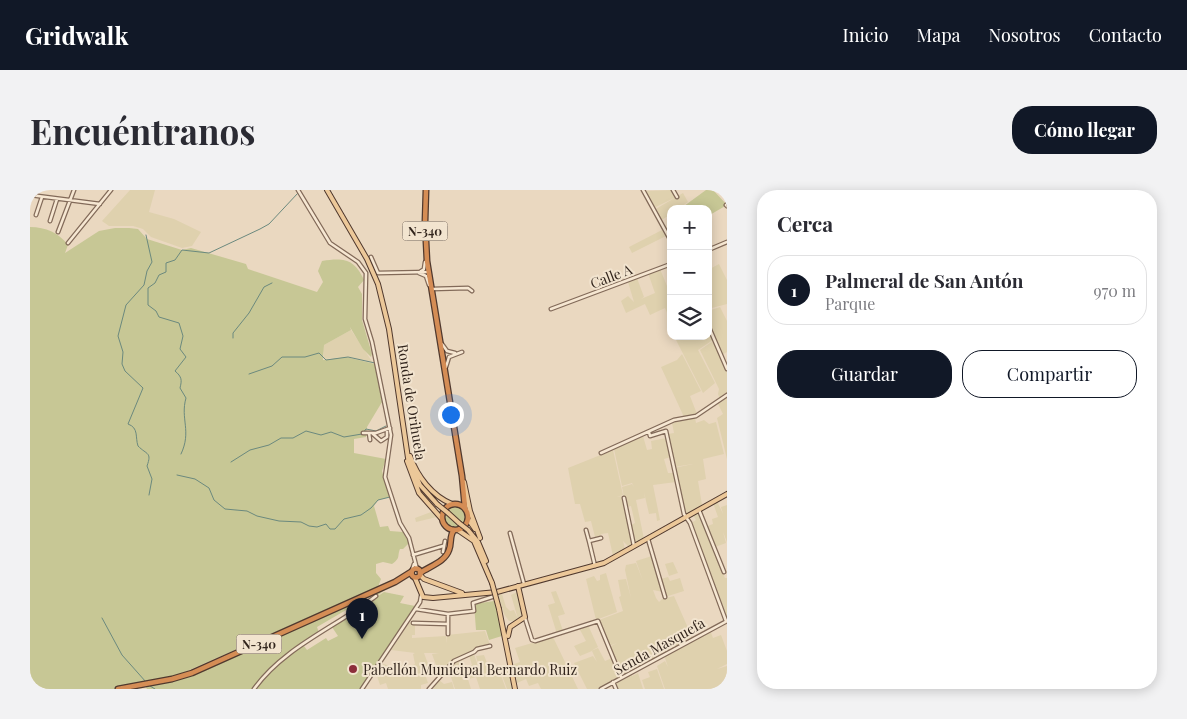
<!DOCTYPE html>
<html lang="es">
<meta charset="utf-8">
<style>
body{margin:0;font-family:"Playfair Display",serif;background:#f2f2f3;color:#2b2b33}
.controls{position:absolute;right:15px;top:15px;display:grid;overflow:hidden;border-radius:10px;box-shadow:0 2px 12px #0003}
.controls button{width:45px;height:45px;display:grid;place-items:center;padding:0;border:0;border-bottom:1px solid #e1e1e2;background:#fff;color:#2b2b33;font:25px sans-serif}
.you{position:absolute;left:420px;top:224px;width:18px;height:18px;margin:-12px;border:4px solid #fff;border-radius:50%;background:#1a73e8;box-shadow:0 0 0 8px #1a73e833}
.badge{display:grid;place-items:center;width:32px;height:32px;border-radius:50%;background:#111827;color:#fff;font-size:16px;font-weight:700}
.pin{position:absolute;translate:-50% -41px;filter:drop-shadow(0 1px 2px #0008)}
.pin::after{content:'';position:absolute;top:26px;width:18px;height:15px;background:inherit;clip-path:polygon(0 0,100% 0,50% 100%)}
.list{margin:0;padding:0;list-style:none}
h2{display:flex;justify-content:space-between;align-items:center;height:65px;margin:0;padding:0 20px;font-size:21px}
h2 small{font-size:16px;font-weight:400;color:#7c7c81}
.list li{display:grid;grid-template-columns:32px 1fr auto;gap:15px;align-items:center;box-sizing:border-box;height:70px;margin:0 10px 10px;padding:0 10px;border:1px solid #e1e1e2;border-radius:20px}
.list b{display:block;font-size:19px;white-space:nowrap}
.list p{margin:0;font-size:16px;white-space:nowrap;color:#7c7c81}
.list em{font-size:16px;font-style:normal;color:#7c7c81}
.actions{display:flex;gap:10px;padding:15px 20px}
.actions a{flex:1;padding:11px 0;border:1px solid #111827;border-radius:20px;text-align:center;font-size:18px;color:#111827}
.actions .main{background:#111827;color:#fff}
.icon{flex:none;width:28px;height:28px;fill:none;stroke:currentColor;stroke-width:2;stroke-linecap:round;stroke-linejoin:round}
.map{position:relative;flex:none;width:697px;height:499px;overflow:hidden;border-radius:20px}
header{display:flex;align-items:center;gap:30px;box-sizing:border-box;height:70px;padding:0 25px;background:#111827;color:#fff}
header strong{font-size:24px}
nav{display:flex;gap:28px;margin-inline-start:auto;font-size:18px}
.intro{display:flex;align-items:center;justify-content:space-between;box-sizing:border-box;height:120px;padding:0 30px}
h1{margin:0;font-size:35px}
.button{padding:12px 22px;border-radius:20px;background:#111827;color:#fff;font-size:18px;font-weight:700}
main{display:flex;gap:30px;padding:0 30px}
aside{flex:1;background:#fff;border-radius:20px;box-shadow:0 2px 12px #0003}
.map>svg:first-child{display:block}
.farmland{fill:#dfd1ae}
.green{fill:#c7c795}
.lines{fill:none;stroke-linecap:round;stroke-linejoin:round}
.stream{stroke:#6b897e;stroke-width:1}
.minor-casing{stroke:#826a59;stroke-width:5}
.major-casing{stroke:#50392e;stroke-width:6}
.highway-casing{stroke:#50392e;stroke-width:7}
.minor{stroke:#f6e7d2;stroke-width:2.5}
.major{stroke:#ecc899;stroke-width:4}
.highway{stroke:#d58d55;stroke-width:4.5}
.major-bridge-casing{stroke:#50392e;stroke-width:6;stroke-linecap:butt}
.major-bridge{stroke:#ecc899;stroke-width:4}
.poi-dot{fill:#8c2e3a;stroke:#f2e4cf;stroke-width:2}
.labels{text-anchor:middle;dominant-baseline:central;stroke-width:4;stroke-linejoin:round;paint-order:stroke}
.shield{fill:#f2e4cf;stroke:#6c5e52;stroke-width:1}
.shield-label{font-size:12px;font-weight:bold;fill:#32251d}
.street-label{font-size:14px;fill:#32251d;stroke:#f2e4cf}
.poi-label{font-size:14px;fill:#32251d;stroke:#f2e4cf;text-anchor:start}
</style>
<header>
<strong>Gridwalk</strong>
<nav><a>Inicio</a><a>Mapa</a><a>Nosotros</a><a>Contacto</a></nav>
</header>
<div class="intro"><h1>Encuéntranos</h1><a class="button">Cómo llegar</a></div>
<main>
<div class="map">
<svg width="697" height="499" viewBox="0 0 697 499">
<rect width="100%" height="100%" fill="#ead8c0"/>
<path class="farmland" d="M100 0H125L119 22 144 29 171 42 162 56 152 58 121 47 113 39 103 36H79L72 31Z
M642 0 646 7 624 18 616 1Z
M653 3 658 12 648 19H641V24L630 31 624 20Z
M632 40 636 46 602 63 599 57Z
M689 74 697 90V114L678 119V80Z
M630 79 637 96 641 95V132L635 118 620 125 615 114 596 123 591 111 598 106 604 112 598 92 607 88 614 107 611 109 625 103 618 83Z
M690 117 697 131V162L692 165 678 132V121Z
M678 139 683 150 668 160 685 193 673 203 644 146H678Z
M321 140 343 173 316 167 294 169V155Z
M683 151 697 182V203L690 209 688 204 689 199 670 160Z
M652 164 671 201 660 206 667 224 654 227 631 177 647 170Z
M697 208V269L687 228 693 224 688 214Z
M665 228 666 233 674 230 679 234 686 232 694 264 673 269 676 289 668 291 672 315 655 325 644 278 663 274 644 277 637 244 644 243 642 233Z
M613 246 617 260 622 259 621 251 636 248 641 267 634 269 638 283H644L646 292 623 295 630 330 627 331 626 323 619 324 614 302 615 308 606 310 614 349 605 354 601 335 605 333 601 316 596 317 592 297 602 294 604 297 602 293 592 296 584 259Z
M583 260 593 305 587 307 593 306 604 354 599 357 593 351 595 359 583 366 578 343 571 344 570 346 565 347 561 331 555 332 550 314H545L538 278Z
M687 311 693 324 691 317 697 315V352L693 342 696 353 685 357 677 336 683 334 682 329 688 327 683 313Z
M669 321 695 388H697V430L661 333 666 330 663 325Z
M401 322 407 327 386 332 385 328Z
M622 366 633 402 623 400 626 408 629 412 632 409 644 406 662 447 592 486 579 457 587 453 579 456 569 430 593 421 589 407 591 406 588 390 596 389 601 408 595 380 596 375 606 373 613 391 606 371Z
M643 372 648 383 639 386 635 374Z
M576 383 587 422 566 430 556 389 564 386 567 391 570 390V385Z
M638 387 640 391 650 388 654 401 635 407 631 389Z
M526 401 535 424 528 426 533 441 527 444 518 415 525 413 521 402Z
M487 402 493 426 490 429 483 431H479L474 424 468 405 472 404 476 417 480 421 484 420 488 429 481 405Z
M379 433H385V445H382V448L416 446 417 453V445L455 441 460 455 445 459 444 461 426 468 414 479 413 476 409 478 406 475 402 464 409 463H394L401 482 395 484 398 493 391 495V499H358L356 493 350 495 346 483 353 474 365 477 374 474 376 478 385 474 383 464 385 463 361 460Z
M558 435 568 457 561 461 568 458 575 471 582 468 590 487 568 499H557L544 473 563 466 567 472 562 461 550 466 544 456 556 451 549 438Z
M680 440 683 448 691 445 697 461V474L687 479 697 476V499H635L627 476 635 471 638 477 634 465Z
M523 447 548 499H511L508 493 499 496 496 489 487 493 484 474 490 472 485 458Z
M444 464 451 485 446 466 454 465 462 486 470 483 476 499H450L446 487 439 489 435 478 442 475 439 465Z
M432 470 441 499H425L420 484 427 481 424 474Z
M476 475 482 489V499H477L469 477Z
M627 479 634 499H615L612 490 620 487 618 482Z
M608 483 613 499H587L584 493 601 484 602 486Z
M409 490 414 494 422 492 424 499H400Z"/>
<path class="green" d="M676 0H683L697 15 678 26V19H650Z
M0 37C16 37 29 43 38 55L35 63 69 41 85 38H99L108 39 117 49 152 60 161 58 216 74 218 79 287 102 293 92 288 81 292 71C313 68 324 68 334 90L328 97 332 104V130L342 164 341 167 333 159 320 137 321 140 294 155 293 170 316 167 345 174 352 212 337 237 336 247 324 249V263L356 269 352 281 360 307 348 310 344 316 350 337 358 336 360 341 373 342 379 353 373 359H370C367 366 371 368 362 374L353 372 346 374V383L351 389 348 397 148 485 88 499H0Z
M423 316C434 316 439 325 434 334L416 320Z
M414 322 432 336C424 340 417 338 413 330Z
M359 397 348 405 340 406 287 437 289 443C266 459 237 474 223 499H117L115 495 142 490Z
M354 402 374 406 370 413 385 416 331 499H225C240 483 255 467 274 456L277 460 296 448 298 451 308 446 302 437Z
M464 411 475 445 459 450 456 440H446L444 414Z"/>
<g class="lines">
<path class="stream" d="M116 45 122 72 117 81 114 95 96 115 88 146 93 162 92 174 95 181 113 198 98 234C109 238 105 247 108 256 117 265 122 262 117 276L122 289 119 305
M203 148V143L219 123 234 97 242 93
M219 184 242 176 252 167H275L289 163 296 170 318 167 345 173
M151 264C162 241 150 229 156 208L150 198C152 190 152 187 145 181L156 167 150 159 153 146 149 133 129 127 126 121 118 115V98L125 93 129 85 136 82V73L145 70 152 60 179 63 230 39 239 34 268 3
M201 272 220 260 239 255 251 248H263L276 241 291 245 301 242 314 247 332 244 336 239 346 241 356 236
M147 285 165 289 179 298 184 310 195 319 217 321 227 326 249 331 271 332 279 336 287 337 296 334 300 339H305L314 329 331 325 341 318 348 310 360 307
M72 428 92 465 116 492
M120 496 125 499"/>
<defs>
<path id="minor" d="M268 0 300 53 328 72 336 83 335 129 342 152 361 245 355 287 370 333 379 348 387 379
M613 0 641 51
M643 0 647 7
M694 0H695
M0 5 70 14
M696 15 697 16
M6 25 12 7
M20 31 27 9
M28 42 44 0
M38 53 81 0
M678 60 697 52
M341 67 348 83 398 82
M390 82 394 79 395 72
M389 83 396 86 399 95
M402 99 438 98 442 101
M521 119 641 74
M678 135 697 179
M412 154 417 161 425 163
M416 177 419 167 432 162
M619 242 620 246 636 241 654 324 660 333 696 431
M333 243H346L360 238
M339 243 340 250
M343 244 351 251 357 247V239
M571 263 644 230 666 226 697 205
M594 308 604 356
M669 320 694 382
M556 340 559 351
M480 343 494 394
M618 349 635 407
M413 362 415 351
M383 365 413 356
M565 376 559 351 571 348
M382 380 384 374
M386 419 418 424 444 421 443 413 465 406
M418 424V444
M495 428 502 450 505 451 568 431 591 487
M383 433 418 434
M583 492 586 499
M224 499C254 457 306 437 346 406
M332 499 390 412 391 406
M399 499 424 471 444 462 447 459 460 456
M571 499 697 431"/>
<path id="major" d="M297 0 337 69 348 94 359 139 378 268 390 295 407 314
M380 266C387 286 402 306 422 314
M377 271 389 303 411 328
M434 292 440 321 450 348
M418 323 429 333
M438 329 445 339
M428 340 444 351 462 393
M438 340 448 352 456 371
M390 385 394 389 432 403
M385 388 393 407 403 408 467 402 574 373 697 304
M469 419 485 499
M478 446 480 437 495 427 488 396"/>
<path id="highway" d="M396 0 395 32 397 71 432 286 435 318
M412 327a13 13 0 1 1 26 0a13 13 0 1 1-26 0Z
M381.5 383a4.5 4.5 0 1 1 9 0a4.5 4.5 0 1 1-9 0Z
M390 383C400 376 415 372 419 360 422 353 419 346 424 340
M88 499 142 489 162 483 365 392 381 382"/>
</defs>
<use href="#minor" class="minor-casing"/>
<use href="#major" class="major-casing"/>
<use href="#highway" class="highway-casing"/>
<use href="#minor" class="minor"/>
<use href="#major" class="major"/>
<use href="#highway" class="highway"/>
<defs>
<path id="major-bridge" d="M407 314 418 323
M429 333 438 340
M462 393 469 419"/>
</defs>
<use href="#major-bridge" class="major-bridge-casing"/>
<use href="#major-bridge" class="major-bridge"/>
</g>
<circle class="poi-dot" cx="323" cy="479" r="5"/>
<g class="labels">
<g class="shield">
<rect x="372.5" y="31.5" width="45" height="19" rx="4"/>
<rect x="206.5" y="444.5" width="45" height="19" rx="4"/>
</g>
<g class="shield-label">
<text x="395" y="41">N-340</text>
<text x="229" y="454">N-340</text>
</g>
<g class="street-label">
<text transform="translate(581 86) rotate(-21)">Calle A</text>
<text transform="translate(382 212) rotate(81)">Ronda de Orihuela</text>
<text transform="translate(629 456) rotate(-29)">Senda Masquefa</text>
</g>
<g class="poi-label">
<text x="333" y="479">Pabellón Municipal Bernardo Ruiz</text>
</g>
</g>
</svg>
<div class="controls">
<button>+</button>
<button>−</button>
<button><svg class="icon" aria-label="layers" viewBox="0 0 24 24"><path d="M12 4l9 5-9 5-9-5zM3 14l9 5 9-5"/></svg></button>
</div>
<div class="you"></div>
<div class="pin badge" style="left:332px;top:449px">1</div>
</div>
<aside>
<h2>Cerca<small></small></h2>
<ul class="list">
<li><span class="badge">1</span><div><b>Palmeral de San Antón</b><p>Parque</p></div><em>970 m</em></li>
</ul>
<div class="actions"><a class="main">Guardar</a><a>Compartir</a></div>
</aside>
</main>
